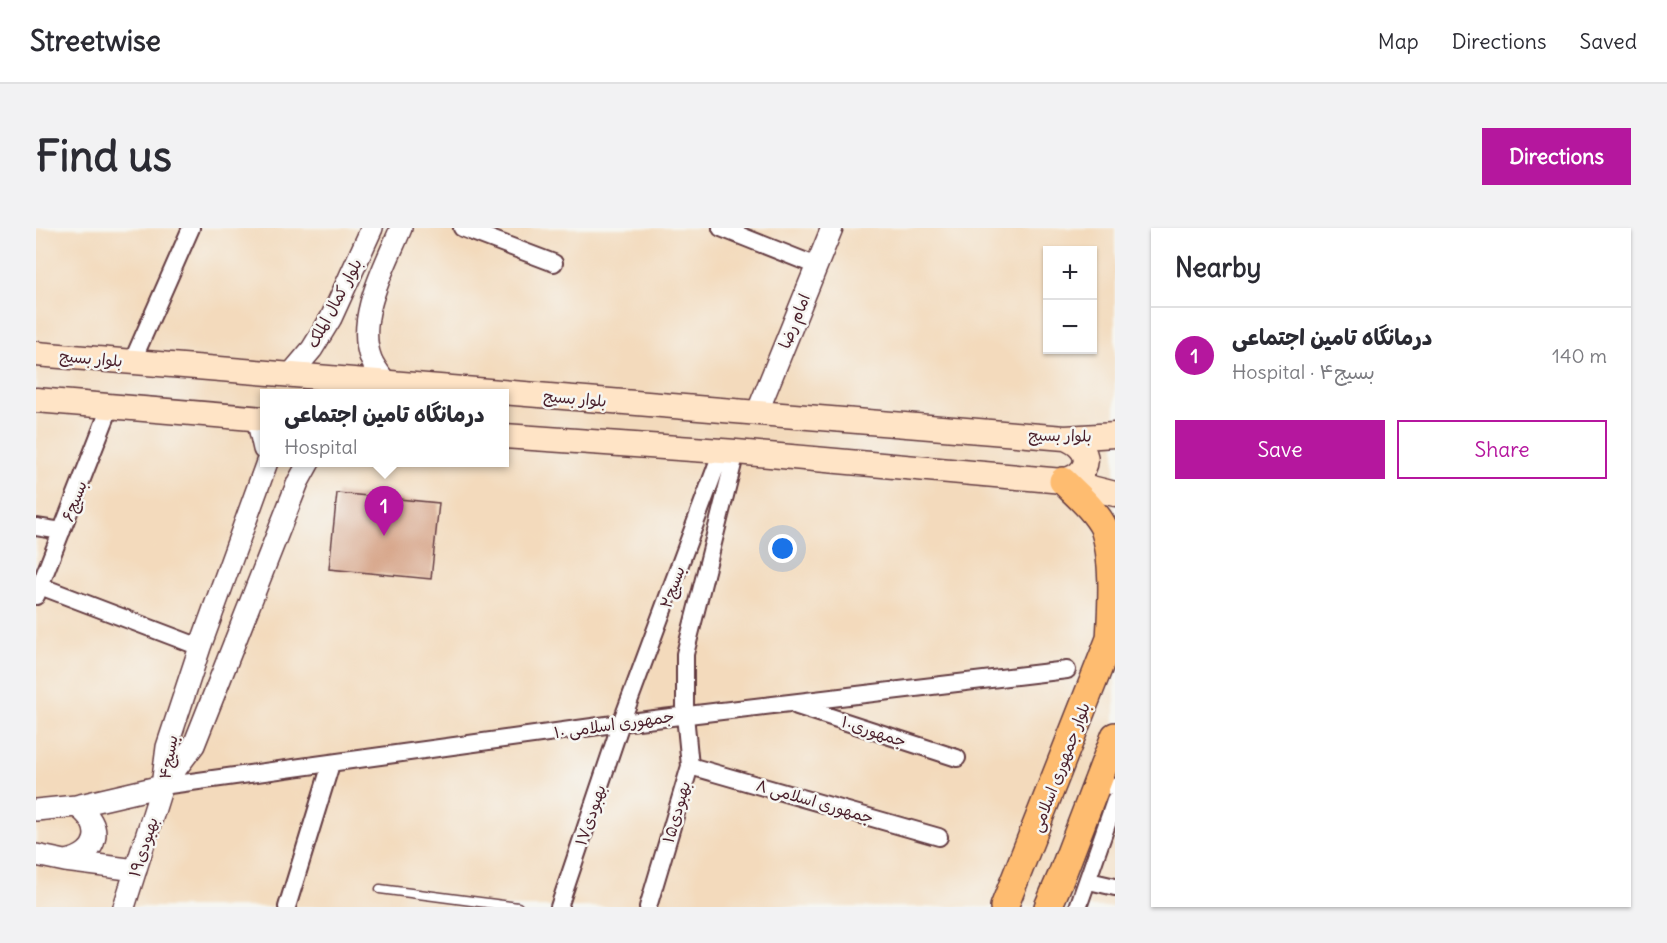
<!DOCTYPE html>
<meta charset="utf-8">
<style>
body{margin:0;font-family:Delius,"Playpen Sans Arabic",sans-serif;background:#f2f2f3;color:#2b2b33}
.controls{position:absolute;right:18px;top:18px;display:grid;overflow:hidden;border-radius:0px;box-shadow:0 2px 4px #0004}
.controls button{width:54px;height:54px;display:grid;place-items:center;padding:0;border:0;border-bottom:2px solid #e1e1e2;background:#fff;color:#2b2b33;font:30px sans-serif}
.you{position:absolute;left:747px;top:321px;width:21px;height:21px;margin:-15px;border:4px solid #fff;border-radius:50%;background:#1a73e8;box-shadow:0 0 0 9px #1a73e833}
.badge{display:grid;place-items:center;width:39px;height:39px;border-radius:50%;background:#b5179e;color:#fff;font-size:20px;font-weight:700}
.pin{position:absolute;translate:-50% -50px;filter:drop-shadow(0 2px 3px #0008)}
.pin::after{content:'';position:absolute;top:32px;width:21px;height:18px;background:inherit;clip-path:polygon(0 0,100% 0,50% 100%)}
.popup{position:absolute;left:224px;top:161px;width:249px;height:78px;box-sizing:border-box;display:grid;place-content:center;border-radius:0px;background:#fff;filter:drop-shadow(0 2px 4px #0005);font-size:20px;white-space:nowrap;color:#7c7c81}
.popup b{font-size:22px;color:#2b2b33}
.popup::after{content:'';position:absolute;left:50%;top:100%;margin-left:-12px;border:12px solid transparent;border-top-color:#fff}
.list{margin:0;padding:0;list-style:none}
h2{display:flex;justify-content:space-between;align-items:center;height:78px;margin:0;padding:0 24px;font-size:26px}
h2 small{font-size:20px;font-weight:400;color:#7c7c81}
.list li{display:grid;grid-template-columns:39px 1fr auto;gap:18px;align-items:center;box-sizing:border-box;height:96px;padding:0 24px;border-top:2px solid #e1e1e2}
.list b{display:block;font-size:22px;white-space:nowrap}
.list p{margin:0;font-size:20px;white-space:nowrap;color:#7c7c81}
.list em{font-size:20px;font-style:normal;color:#7c7c81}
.actions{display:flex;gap:12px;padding:18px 24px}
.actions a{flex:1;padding:14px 0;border:2px solid #b5179e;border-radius:0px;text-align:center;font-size:21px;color:#b5179e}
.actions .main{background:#b5179e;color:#fff}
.map{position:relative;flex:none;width:1079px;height:679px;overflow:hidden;border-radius:0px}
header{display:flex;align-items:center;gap:36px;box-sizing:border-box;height:84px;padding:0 30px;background:#fff;border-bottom:2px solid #e1e1e2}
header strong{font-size:28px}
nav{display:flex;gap:33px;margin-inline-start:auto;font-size:21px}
.intro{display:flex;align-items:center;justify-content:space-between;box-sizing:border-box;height:144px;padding:0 36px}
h1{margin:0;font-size:42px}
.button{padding:15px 27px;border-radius:0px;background:#b5179e;color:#fff;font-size:21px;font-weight:700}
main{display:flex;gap:36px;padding:0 36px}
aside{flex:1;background:#fff;border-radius:0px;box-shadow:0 2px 4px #0004}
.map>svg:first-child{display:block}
.building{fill:#d6a285}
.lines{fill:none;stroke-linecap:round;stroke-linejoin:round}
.service-casing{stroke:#633b41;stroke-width:11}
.minor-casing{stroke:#633b41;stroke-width:20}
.tertiary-casing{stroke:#633b41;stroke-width:24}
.secondary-casing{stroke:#633b41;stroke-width:27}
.primary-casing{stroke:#633b41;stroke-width:30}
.service{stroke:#fff;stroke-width:8}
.minor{stroke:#fff;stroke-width:16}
.tertiary{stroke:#fff;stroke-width:21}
.secondary{stroke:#ffe4c6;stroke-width:24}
.primary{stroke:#febc70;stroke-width:27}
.labels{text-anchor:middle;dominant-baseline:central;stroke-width:5;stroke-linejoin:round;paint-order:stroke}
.street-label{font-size:16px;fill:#4a1f2b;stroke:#f6f6f2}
</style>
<header>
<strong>Streetwise</strong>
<nav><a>Map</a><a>Directions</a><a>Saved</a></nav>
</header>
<div class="intro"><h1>Find us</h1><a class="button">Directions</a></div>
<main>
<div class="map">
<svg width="1079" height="679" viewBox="0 0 1079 679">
<rect width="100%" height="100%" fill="#f6f6f2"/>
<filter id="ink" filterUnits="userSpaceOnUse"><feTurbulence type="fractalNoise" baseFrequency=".0167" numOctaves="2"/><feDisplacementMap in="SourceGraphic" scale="12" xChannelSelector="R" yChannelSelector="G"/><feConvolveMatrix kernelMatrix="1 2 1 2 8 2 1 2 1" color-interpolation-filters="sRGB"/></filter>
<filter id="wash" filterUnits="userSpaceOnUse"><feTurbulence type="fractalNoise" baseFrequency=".008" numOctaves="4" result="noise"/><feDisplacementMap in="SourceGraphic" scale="24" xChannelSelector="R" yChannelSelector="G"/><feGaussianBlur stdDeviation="1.35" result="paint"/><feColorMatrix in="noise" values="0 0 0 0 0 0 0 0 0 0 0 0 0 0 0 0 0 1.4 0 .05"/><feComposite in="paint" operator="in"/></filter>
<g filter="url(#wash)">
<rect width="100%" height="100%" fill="#f3dabc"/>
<g id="blocks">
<path class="building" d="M301 265 403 275 395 351 293 341Z"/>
</g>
</g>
<g filter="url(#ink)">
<use href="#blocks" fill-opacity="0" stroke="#633b41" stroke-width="1.5"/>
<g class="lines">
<defs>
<path id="service" d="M344 661 482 679"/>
<path id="minor" d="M426 0 518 35
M685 0 781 38
M96 134 155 0
M0 299 26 303
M4 358 164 419
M0 368 75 177
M761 478 921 530
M654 538 903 609
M1061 555 1079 559
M126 558 585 495 1031 442
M1053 653 1079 659
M251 679 295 536
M523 679 585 495 686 223
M612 679 654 538 649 487V426L700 224
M1042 679 1079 573"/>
<path id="tertiary" d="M254 147 276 121 295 90 336 0
M350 155C345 147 338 139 335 131 319 90 350 37 365 0
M721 185 796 0
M221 190 228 221
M127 558 158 517 262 254 273 234
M0 582 40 578 126 558
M0 627 29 633 100 642
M30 633C64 627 69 596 40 578
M88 679 126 558 131 519 164 419 231 234"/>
<path id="secondary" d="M0 126 1029 210 1079 207
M0 172 228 191
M468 208 700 224 1027 253 1079 266
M1027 253C1056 246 1058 221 1029 210"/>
<path id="primary" d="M1027 253C1041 267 1059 282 1068 300 1079 334 1076 376 1074 412
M968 679 1079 398
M1012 679 1025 649 1079 508"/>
</defs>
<use href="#service" class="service-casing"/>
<use href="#minor" class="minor-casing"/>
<use href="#tertiary" class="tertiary-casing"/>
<use href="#secondary" class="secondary-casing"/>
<use href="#primary" class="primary-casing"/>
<use href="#service" class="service"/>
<use href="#minor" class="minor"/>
<use href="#tertiary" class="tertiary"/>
<use href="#secondary" class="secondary"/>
<use href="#primary" class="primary"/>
</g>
</g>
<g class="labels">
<g class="street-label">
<text transform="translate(298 75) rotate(-62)">بلوار کمال الملک</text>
<text transform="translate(758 93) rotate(-68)">امام رضا</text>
<text transform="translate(55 130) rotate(5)">بلوار بسیج</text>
<text transform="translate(539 170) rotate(5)">بلوار بسیج</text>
<text transform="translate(1024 207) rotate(1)">بلوار بسیج</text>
<text transform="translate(38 273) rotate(-69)">بسیج۶</text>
<text transform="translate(636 359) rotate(-70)">بسیج۲</text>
<text transform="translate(578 496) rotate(-8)">جمهوری اسلامی ۱۰</text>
<text transform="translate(838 503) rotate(18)">جمهوری۱۰</text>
<text transform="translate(132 529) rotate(-80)">بسیج۴</text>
<text transform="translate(1024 539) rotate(-69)">بلوار جمهوری اسلامی</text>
<text transform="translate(779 573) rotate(16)">جمهوری اسلامی ۸</text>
<text transform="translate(640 584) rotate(-74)">بهبودی۱۵</text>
<text transform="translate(554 587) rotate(-71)">بهبودی۱۷</text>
<text transform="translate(107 619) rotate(-72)">بهبودی۱۹</text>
</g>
</g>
</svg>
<div class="controls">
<button>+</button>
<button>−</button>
</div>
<div class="you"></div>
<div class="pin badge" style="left:348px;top:308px">1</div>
<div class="popup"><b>درمانگاه تامین اجتماعی</b>Hospital</div>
</div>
<aside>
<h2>Nearby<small></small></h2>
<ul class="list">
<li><span class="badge">1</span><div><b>درمانگاه تامین اجتماعی</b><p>Hospital · بسیج۴</p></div><em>140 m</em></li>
</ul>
<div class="actions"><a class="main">Save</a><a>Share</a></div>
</aside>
</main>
